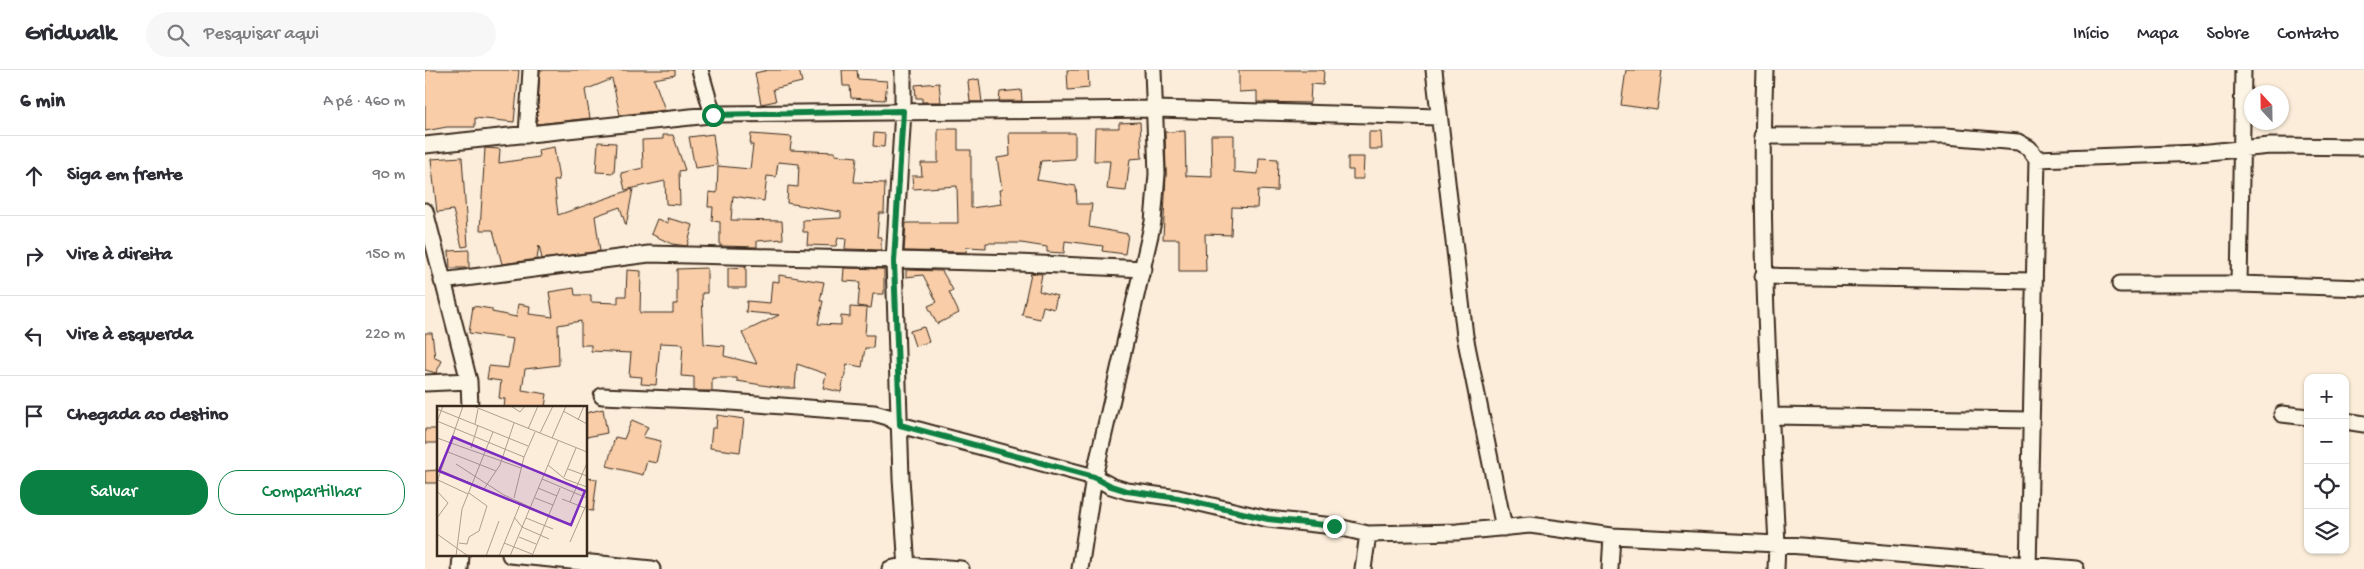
<!DOCTYPE html>
<html lang="pt">
<meta charset="utf-8">
<style>
body{margin:0;font-family:"Gochi Hand",sans-serif;background:#f7f7f7;color:#2b2b33}
.controls{position:absolute;right:15px;bottom:15px;display:grid;overflow:hidden;border-radius:10px;box-shadow:0 1px 4px #0004}
.controls button{width:45px;height:45px;display:grid;place-items:center;padding:0;border:0;border-bottom:1px solid #e1e1e2;background:#fff;color:#2b2b33;font:25px sans-serif}
.compass{position:absolute;left:1819px;top:15px;width:45px;height:45px;border-radius:50%;background:#fff;box-shadow:0 1px 4px #0004;rotate:338deg}
.stop{position:absolute;width:15px;height:15px;margin:-11px;border:4px solid #0b8043;border-radius:50%;background:#fff}
.stop.end{background:#0b8043;border-color:#fff;box-shadow:0 1px 5px #0008}
.list{margin:0;padding:0;list-style:none}
h2{display:flex;justify-content:space-between;align-items:center;height:65px;margin:0;padding:0 20px;font-size:21px}
h2 small{font-size:16px;font-weight:400;color:#7c7c81}
.list li{display:grid;grid-template-columns:32px 1fr auto;gap:15px;align-items:center;box-sizing:border-box;height:80px;padding:0 20px;border-top:1px solid #e1e1e2}
.list b{display:block;font-size:19px;white-space:nowrap}
.list em{font-size:16px;font-style:normal;color:#7c7c81}
.actions{display:flex;gap:10px;padding:15px 20px}
.actions a{flex:1;padding:11px 0;border:1px solid #0b8043;border-radius:20px;text-align:center;font-size:18px;color:#0b8043}
.actions .main{background:#0b8043;color:#fff}
.icon{flex:none;width:28px;height:28px;fill:none;stroke:currentColor;stroke-width:2;stroke-linecap:round;stroke-linejoin:round}
.map{position:relative;flex:none;width:1939px;height:499px;overflow:hidden}
header{display:flex;align-items:center;gap:30px;box-sizing:border-box;height:70px;padding:0 25px;background:#fff;border-bottom:1px solid #e1e1e2}
header strong{font-size:24px}
nav{display:flex;gap:28px;margin-inline-start:auto;font-size:18px}
.search{width:350px;height:45px;background:#f7f7f7;display:flex;align-items:center;gap:12px;box-sizing:border-box;padding:0 18px;border-radius:28px;color:#7c7c81;font-size:19px}
main{display:flex}
aside{flex:1;background:#fff}
.map>svg:first-child{display:block}
.building{fill:#f8cda7;stroke:#3b2a1e}
.lines{fill:none;stroke-linecap:round;stroke-linejoin:round}
.minor-casing{stroke:#3b2a1e;stroke-width:19}
.minor{stroke:#fcf5e5;stroke-width:15}
.route{stroke:#0b8043;stroke-width:6}
.inset-road{fill:none;stroke:#ae9f8e;stroke-width:1}
.view{fill:#7b2cbf;fill-opacity:0.15;stroke:#7b2cbf;stroke-width:2.5}
.inset-edge{fill:none;stroke:#3b2a1e;stroke-width:2.5}
</style>
<header>
<strong>Gridwalk</strong>
<div class="search"><svg class="icon" aria-label="search" viewBox="0 0 24 24"><circle cx="10" cy="10" r="6"/><path d="M15 15l6 6"/></svg>Pesquisar aqui</div>
<nav><a>Início</a><a>Mapa</a><a>Sobre</a><a>Contato</a></nav>
</header>
<main>
<aside>
<h2>6 min<small>A pé · 460 m</small></h2>
<ul class="list">
<li><svg class="icon" aria-label="ahead" viewBox="0 0 24 24"><path d="M12 20V5M6 11l6-6 6 6"/></svg><div><b>Siga em frente</b></div><em>90 m</em></li>
<li><svg class="icon" aria-label="right" viewBox="0 0 24 24"><path d="M7 20v-9h11M14 6l5 5-5 5"/></svg><div><b>Vire à direita</b></div><em>150 m</em></li>
<li><svg class="icon" aria-label="left" viewBox="0 0 24 24"><path d="M17 20v-9H6M10 6l-5 5 5 5"/></svg><div><b>Vire à esquerda</b></div><em>220 m</em></li>
<li><svg class="icon" aria-label="arrive" viewBox="0 0 24 24"><path d="M6 21V4h12l-3 4 3 4H6"/></svg><div><b>Chegada ao destino</b></div></li>
</ul>
<div class="actions"><a class="main">Salvar</a><a>Compartilhar</a></div>
</aside>
<div class="map">
<svg width="1939" height="499" viewBox="0 0 1939 499">
<rect width="100%" height="100%" fill="#fbedd9"/>
<filter id="ink" filterUnits="userSpaceOnUse"><feTurbulence type="fractalNoise" baseFrequency=".02" numOctaves="2"/><feDisplacementMap in="SourceGraphic" scale="10" xChannelSelector="R" yChannelSelector="G"/><feConvolveMatrix kernelMatrix="1 2 1 2 8 2 1 2 1" color-interpolation-filters="sRGB"/></filter>
<g filter="url(#ink)">
<path class="building" d="M0 0H94L89 52 50 48V57H22L0 61Z
M115 0H250V5L229 9 240 40 195 45 187 9 160 20 165 48 112 54Z
M343 0H374L377 12 348 19 351 31 336 34 330 3Z
M417 0H432L433 9 462 11 460 30 426 28 425 16H418Z
M642 0H663L664 18 643 20Z
M814 0H899L898 15 886 14 885 33 832 32V21L814 22Z
M1201 0H1237L1232 40 1196 35Z
M554 9 557 32H545L543 11Z
M514 13 516 32H497V28H491L490 15Z
M596 20 597 31H574L575 22Z
M715 52 717 88 705 89 701 121 682 119 685 91H669L670 58H694V53Z
M513 59H533V80H546V138L576 134 574 120H577L572 88 585 86 584 63H650V89L616 91 612 110 651 116 652 134H667L664 157 703 164 700 184 677 181 678 176 640 171 639 183 622 182V177L596 173H561V178L542 177 541 182 479 181 481 153H533L532 116 488 119 487 106H497L496 93H513Z
M760 61 761 106 787 107 786 65H809V102L833 104 834 88 853 89 852 121 833 120 832 138 807 137 806 165 780 164 781 201H754V169H738L741 104 740 62Z
M944 62H956L957 79H944Z
M449 63 460 64 459 77 448 76Z
M288 64 292 95 270 98 264 67Z
M326 64 367 67 365 80 410 82V85L432 87 429 112 460 113 459 143H454L452 167H456V180L420 179 421 169 413 168 411 176 382 175 383 162H378V150L416 148V142L362 133 363 116 373 117 374 94 353 92 351 107 342 106 339 131 308 126 306 150 357 151 358 169 332 171V177L295 176V152L287 151 288 137H283L284 122 292 123 293 96 325 99 328 75H325Z
M238 65H248L260 100 254 101 255 135 241 134 240 111 200 120 196 103 218 98 217 70 238 69Z
M173 72 191 73 189 103 171 102Z
M129 77 134 110 129 111 133 145 208 119 201 156 195 137 170 146 175 181 117 189 114 175 112 189 77 194 68 160H55L60 78 75 79 74 93 114 87 113 80Z
M37 87 43 176 37 177 28 140 12 142 6 89Z
M923 87H939L938 109H928V100H923Z
M242 148 268 155 262 176 247 174 226 164 232 149 243 153Z
M44 180V198H25L24 181Z
M321 197V218H303V198Z
M282 198V223H277L279 274 300 276 299 286 332 294 317 263 354 245 321 242 322 231 345 233 347 211 354 212V205L399 212 395 231H398L393 254 416 255V246L425 247V237L442 238 440 265H449L448 278H440L437 297 422 294 416 322 398 318 401 304 372 294 370 318H356L312 311V308H287V321H269V307L256 306 258 274 235 273 231 315 216 314 217 307 204 306 206 283 166 281V275H156V251L133 255 134 295 100 299 97 320 122 324 120 337 79 338 80 329 74 328 76 311 62 309 64 296 83 298 88 269 44 263 48 236 67 239V242L91 247 93 234 105 236 104 244 128 247 124 222 149 218 150 225H166V232L193 233V226H201L202 200 216 201 215 243H248V234H252V199Z
M419 198 459 199V224H448L446 238 433 236 435 212 418 211Z
M481 200 517 201 528 220 524 222 534 243 512 254 503 236 512 232 498 205 481 207Z
M606 203 617 204 614 221 632 226 629 239 618 236 615 249 597 245Z
M499 257 504 272 490 276 485 261Z
M0 263H7L10 288 17 291 11 303 0 300Z
M178 339 182 363 161 367V343Z
M292 345 319 349 315 382 285 378 287 358H291Z
M207 350 223 357 218 367 236 371 231 393 222 391 218 405 182 396 190 367 199 369Z
M0 359H14V373H0Z
M14 400V413H0V401Z
M161 408 172 409 168 441 161 440Z"/>
<g class="lines">
<defs>
<path id="minor" d="M275 0 288 45
M478 0V41L469 191 476 408 482 499
M1009 0 1040 266 1079 458
M1340 0C1334 158 1344 316 1352 474L1351 499
M102 65 106 0
M1337 66H1521L1593 72 1604 78 1612 89 1603 499
M0 75 294 44 731 39 1014 47
M1612 89 1773 83 1845 76 1939 77
M0 141 44 311 45 338
M1338 206 1609 211
M17 211 224 184 593 193 719 199
M1695 214H1814L1939 218
M1814 214 1818 0
M0 313 44 311
M177 326 293 331 449 343 463 347 475 355 669 407 686 416 702 421 753 428 843 449 909 456 943 464 1032 462 1105 455 1187 466 1352 474 1651 499
M1857 344 1883 347
M1346 346 1606 350
M1920 351 1939 354
M85 485 227 499
M35 499 36 485
M465 499 482 495 536 499
M655 499 669 407 728 152 732 104 728 0
M938 499 943 464
M1185 499 1187 466"/>
</defs>
<use href="#minor" class="minor-casing"/>
<use href="#minor" class="minor"/>
</g>
</g>
<g class="lines" filter="url(#ink)">
<path class="route" d="M288 45 478 41 469 192 475 355 669 407 686 416 702 421 753 428 843 449 909 456"/>
</g>
<g transform="translate(12 336)">
<rect width="150" height="150" fill="#fbedd9"/>
<path class="inset-road" d="M36 0 150 46M74 0 83 6 88 0M0 3 91 40M126 5 150 18M141 14 147 0M0 15 87 51M0 16 6 0M38 18 41 3M91 23 101 0M103 27 116 0M0 32 84 62M115 32 129 0M34 42 41 19M11 46 59 65M19 58 67 89 119 113M111 59 128 73 150 81M131 63 150 70M5 65 47 83 63 59 77 17M127 71 139 42M105 73 150 92M1 74 31 88M0 76 26 0M101 82 120 90M0 85 11 97 0 112M77 92 87 51 98 26M98 92 116 99M125 93 148 102M133 96 150 57M77 111 85 121 112 133M89 112 116 123M0 128 31 150M82 131 99 138M133 136 150 97M22 137 30 138 32 131 42 125 50 100 32 87M67 137 95 148M19 150 25 103 56 26M49 150 62 115M62 150 84 96M73 150 121 35M95 150 123 82"/>
<path class="view" d="M16 31 148 85 134 119 2 65Z"/>
<rect width="150" height="150" class="inset-edge"/>
</g>
</svg>
<div class="controls">
<button>+</button>
<button>−</button>
<button><svg class="icon" aria-label="locate" viewBox="0 0 24 24"><circle cx="12" cy="12" r="6"/><path d="M12 2v4M12 18v4M2 12h4M18 12h4"/></svg></button>
<button><svg class="icon" aria-label="layers" viewBox="0 0 24 24"><path d="M12 4l9 5-9 5-9-5zM3 14l9 5 9-5"/></svg></button>
</div>
<svg class="compass" viewBox="-18 -18 36 36"><path d="M0-13l5 13h-10z" fill="#e53935"/><path d="M0 13l5-13h-10z" fill="#7c7c81"/></svg>
<div class="stop" style="left:288px;top:45px"></div>
<div class="stop end" style="left:909px;top:456px"></div>
</div>
</main>
